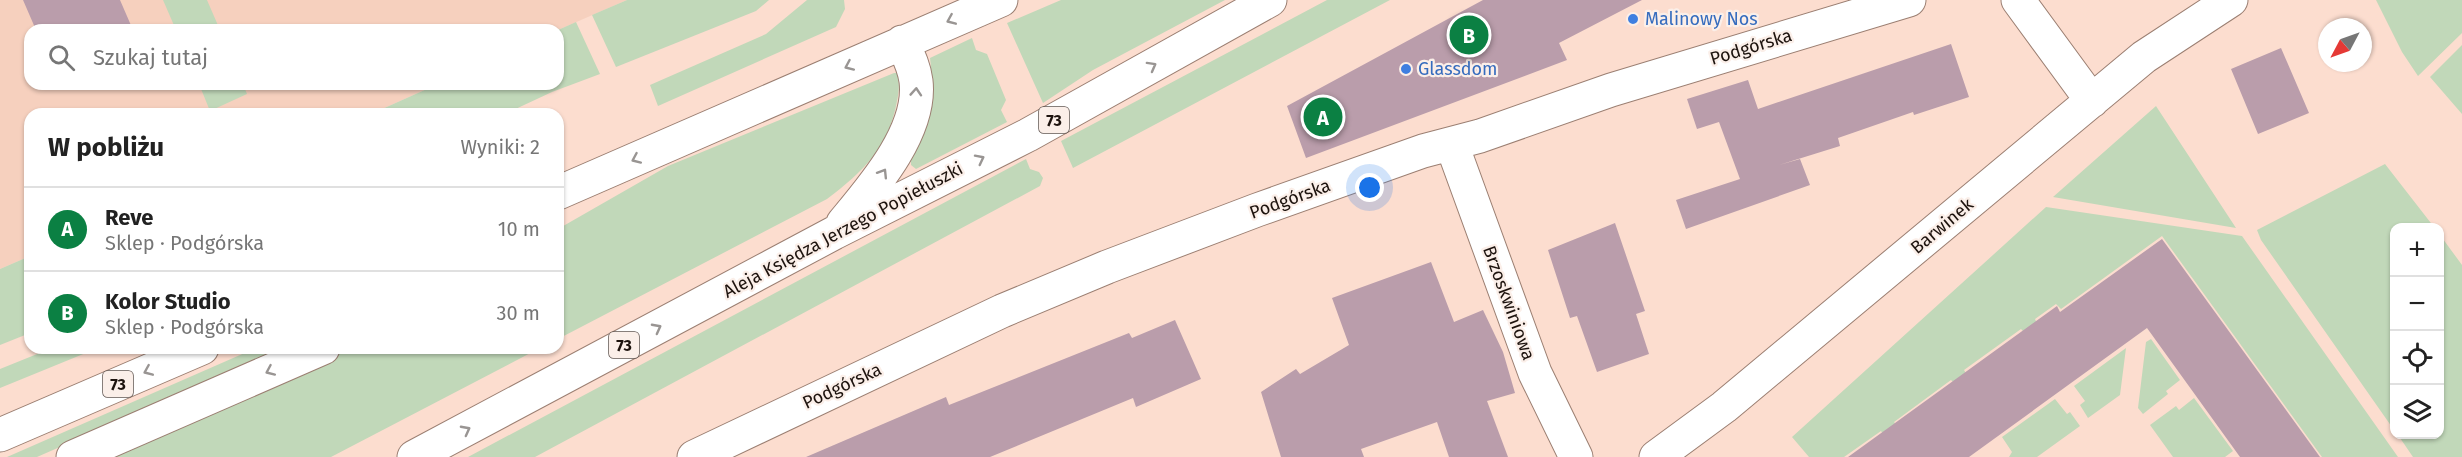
<!DOCTYPE html>
<html lang="pl">
<meta charset="utf-8">
<style>
body{margin:0;font-family:"Fira Sans",sans-serif;background:#f6f6f6;color:#222}
.controls{position:absolute;right:18px;bottom:18px;display:grid;overflow:hidden;border-radius:12px;box-shadow:0 2px 4px #0004}
.controls button{width:54px;height:54px;display:grid;place-items:center;padding:0;border:0;border-bottom:2px solid #e0e0e0;background:#fff;color:#222;font:30px sans-serif}
.compass{position:absolute;left:2318px;top:18px;width:54px;height:54px;border-radius:50%;background:#fff;box-shadow:0 2px 4px #0004;rotate:229deg}
.you{position:absolute;left:1370px;top:188px;width:21px;height:21px;margin:-15px;border:4px solid #fff;border-radius:50%;background:#1a73e8;box-shadow:0 0 0 9px #1a73e833}
.badge{display:grid;place-items:center;width:39px;height:39px;border-radius:50%;background:#0b8043;color:#fff;font-size:20px;font-weight:700}
.pin{position:absolute;translate:-50% -50%;border:3px solid #fff;box-shadow:0 2px 6px #0006}
.list{margin:0;padding:0;list-style:none}
h2{display:flex;justify-content:space-between;align-items:center;height:78px;margin:0;padding:0 24px;font-size:26px}
h2 small{font-size:20px;font-weight:400;color:#767676}
.list li{display:grid;grid-template-columns:39px 1fr auto;gap:18px;align-items:center;box-sizing:border-box;height:84px;padding:0 24px;border-top:2px solid #e0e0e0}
.list b{display:block;font-size:22px;white-space:nowrap}
.list p{margin:0;font-size:20px;white-space:nowrap;color:#767676}
.list em{font-size:20px;font-style:normal;color:#767676}
.icon{flex:none;width:33px;height:33px;fill:none;stroke:currentColor;stroke-width:2;stroke-linecap:round;stroke-linejoin:round}
.map{position:relative;flex:none;width:2462px;height:457px;overflow:hidden}
.search{position:absolute;background:#fff;box-shadow:0 2px 4px #0004;left:24px;top:24px;width:540px;height:66px;display:flex;align-items:center;gap:15px;box-sizing:border-box;padding:0 21px;border-radius:18px;color:#767676;font-size:22px}
.panel{position:absolute;background:#fff;box-shadow:0 2px 4px #0004;left:24px;top:108px;width:540px;height:246px;border-radius:18px}
.map>svg:first-child{display:block}
.built{fill:#f6d0be}
.green{fill:#c1d8b9}
.building{fill:#ba9dab}
.lines{fill:none;stroke-linecap:round;stroke-linejoin:round}
.street-casing{stroke:#9b7f72;stroke-width:35}
.primary-casing{stroke:#9b7f72;stroke-width:35}
.street{stroke:#fff;stroke-width:33}
.primary{stroke:#fff;stroke-width:33}
.oneway{stroke:#999593}
.shop-dot{fill:#3f7fe0;stroke:#fbefe9;stroke-width:2}
.labels{text-anchor:middle;dominant-baseline:central;stroke-width:4.5;stroke-linejoin:round;paint-order:stroke}
.shield{fill:#fbefe9;stroke:#605550;stroke-width:1.5}
.shield-label{font-size:16px;font-weight:bold;fill:#1d130e}
.shop-label{font-size:18px;fill:#366cbe;stroke:#fbefe9;text-anchor:start}
.street-label{font-size:18px;fill:#1d130e;stroke:#fbefe9}
</style>
<div class="map">
<svg width="2462" height="457" viewBox="0 0 2462 457">
<rect width="100%" height="100%" fill="#fcddcf"/>
<path class="built" d="M0 0H627L558 30H30V84H438L371 114H30V256L0 269Z"/>
<path class="green" d="M163 0H207L220 30H176Z
M627 0H769L756 11 616 67 592 15Z
M807 0H844L845 9 836 27 658 106 650 85 766 34Z
M1061 0H1225L1093 70 1043 103 1007 23Z
M1327 0H1390L1073 168 1061 141Z
M2376 0H2462V33L2418 76 2402 52Z
M576 22 600 74 552 92 505 114H371L438 84H558V30Z
M972 38 976 50 987 54 1006 100 1001 110 1007 122 916 169 911 165V161C928 127 935 96 930 58Z
M2462 45V114L2430 77Z
M894 73H897C900 82 899 92 897 101 889 147 863 172 827 199L558 339V229L668 166Z
M199 84H243L247 94 210 111Z
M2156 106 2236 228 2053 197Z
M1026 159 1030 169 1039 172 1043 178 1040 186 535 457H468Z
M2385 164 2434 227 2394 228V430L2261 240 2257 230Z
M2046 207 2242 236 2398 457H2322L2162 236 2061 309 2056 304 2035 319 2038 326 2026 334 2021 329 1964 370 1968 377 1956 385 1951 380 1894 422 1898 427 1885 437 1881 431 1844 457H1809L1792 437Z
M2440 235 2462 265V457H2413L2398 435 2440 434Z
M30 256V333L0 345V269Z
M2151 339 2180 380 2166 391 2168 394 2143 414 2138 408 2146 342Z
M52 348H98L0 388V369Z
M256 348H286L37 457H7Z
M349 348H540L331 457H104Z
M2126 348 2120 395 2088 418 2080 405 2085 401 2074 386Z
M2194 398 2233 451 2225 457H2173L2150 425 2176 406 2179 410Z
M2055 399 2067 414 2070 412 2080 426 2037 457H2009L2012 452 2002 437Z"/>
<path class="building" d="M23 0H120L133 30H36Z
M1483 0H1642L1559 43 1567 60 1306 158 1287 106Z
M1951 44 1969 97 1914 115 1913 112 1838 138 1840 146 1779 165 1800 159 1810 185 1686 229 1676 200 1740 179 1719 122 1697 129 1687 99 1748 80 1758 109Z
M2281 48 2309 113 2258 134 2231 69Z
M1615 223 1645 311 1636 314 1649 354 1597 372 1577 316 1570 318 1548 250Z
M2162 239 2320 457H2240L2147 328 1969 457H1848L2057 306 2060 312Z
M1431 262 1454 322 1483 310 1503 352 1515 393 1487 401 1508 457H1449L1437 422 1361 449 1364 457H1281L1261 392 1296 369 1300 374 1349 345 1332 298Z
M1175 320 1201 379 1136 407 1133 398 990 457H806L946 397 949 405 1129 333 1132 338Z"/>
<g class="lines">
<defs>
<path id="street" d="M2018 0 2092 101
M1452 145 1535 373 1576 457
M694 457 1002 311 1107 267 1257 210 1423 151 1480 136 1611 90 1909 0
M1656 457 1724 407 2144 57 2231 0"/>
<path id="primary" d="M558 193 1001 0
M843 223C873 187 922 131 916 81 914 66 908 55 902 42
M0 435 202 348
M73 457 323 348
M414 457 834 233 1028 135 1270 0"/>
</defs>
<use href="#street" class="street-casing"/>
<use href="#primary" class="primary-casing"/>
<use href="#street" class="street"/>
<use href="#primary" class="primary"/>
</g>
<defs><path id="oneway-chevron" d="M-2-3.5L2.5 0L-2 3.5" fill="none" stroke-width="1.6" stroke-linecap="round" stroke-linejoin="round" transform="scale(1.5)"/></defs>
<g class="oneway">
<use href="#oneway-chevron" transform="translate(951 20) rotate(157)"/>
<use href="#oneway-chevron" transform="translate(849 66) rotate(156)"/>
<use href="#oneway-chevron" transform="translate(1152 66) rotate(-29)"/>
<use href="#oneway-chevron" transform="translate(916 92) rotate(-86)"/>
<use href="#oneway-chevron" transform="translate(636 159) rotate(156)"/>
<use href="#oneway-chevron" transform="translate(980 159) rotate(-27)"/>
<use href="#oneway-chevron" transform="translate(883 173) rotate(-58)"/>
<use href="#oneway-chevron" transform="translate(657 328) rotate(-28)"/>
<use href="#oneway-chevron" transform="translate(148 371) rotate(157)"/>
<use href="#oneway-chevron" transform="translate(270 371) rotate(156)"/>
<use href="#oneway-chevron" transform="translate(466 430) rotate(-28)"/>
</g>
<g class="shop-dot">
<circle cx="1633" cy="19" r="6"/>
<circle cx="1406" cy="69" r="6"/>
</g>
<g class="labels">
<g class="shield">
<rect x="1039" y="107" width="30" height="26" rx="4.5"/>
<rect x="609" y="332" width="30" height="26" rx="4.5"/>
<rect x="103" y="371" width="30" height="26" rx="4.5"/>
</g>
<g class="shield-label">
<text x="1054" y="120">73</text>
<text x="624" y="345">73</text>
<text x="118" y="384">73</text>
</g>
<g class="shop-label">
<text x="1645" y="19">Malinowy Nos</text>
<text x="1418" y="69">Glassdom</text>
</g>
<g class="street-label">
<text transform="translate(1751 47) rotate(-17)">Podgórska</text>
<text transform="translate(1290 199) rotate(-20)">Podgórska</text>
<text transform="translate(1942 226) rotate(-40)">Barwinek</text>
<text transform="translate(843 230) rotate(-28)">Aleja Księdza Jerzego Popiełuszki</text>
<text transform="translate(1509 303) rotate(70)">Brzoskwiniowa</text>
<text transform="translate(842 386) rotate(-25)">Podgórska</text>
</g>
</g>
</svg>
<div class="controls">
<button>+</button>
<button>−</button>
<button><svg class="icon" aria-label="locate" viewBox="0 0 24 24"><circle cx="12" cy="12" r="6"/><path d="M12 2v4M12 18v4M2 12h4M18 12h4"/></svg></button>
<button><svg class="icon" aria-label="layers" viewBox="0 0 24 24"><path d="M12 4l9 5-9 5-9-5zM3 14l9 5 9-5"/></svg></button>
</div>
<svg class="compass" viewBox="-18 -18 36 36"><path d="M0-13l5 13h-10z" fill="#e53935"/><path d="M0 13l5-13h-10z" fill="#767676"/></svg>
<div class="you"></div>
<div class="pin badge" style="left:1323px;top:117px">A</div>
<div class="pin badge" style="left:1469px;top:35px">B</div>
<div class="search"><svg class="icon" aria-label="search" viewBox="0 0 24 24"><circle cx="10" cy="10" r="6"/><path d="M15 15l6 6"/></svg>Szukaj tutaj</div>
<section class="panel">
<h2>W pobliżu<small>Wyniki: 2</small></h2>
<ul class="list">
<li><span class="badge">A</span><div><b>Reve</b><p>Sklep · Podgórska</p></div><em>10 m</em></li>
<li><span class="badge">B</span><div><b>Kolor Studio</b><p>Sklep · Podgórska</p></div><em>30 m</em></li>
</ul>
</section>
</div>
